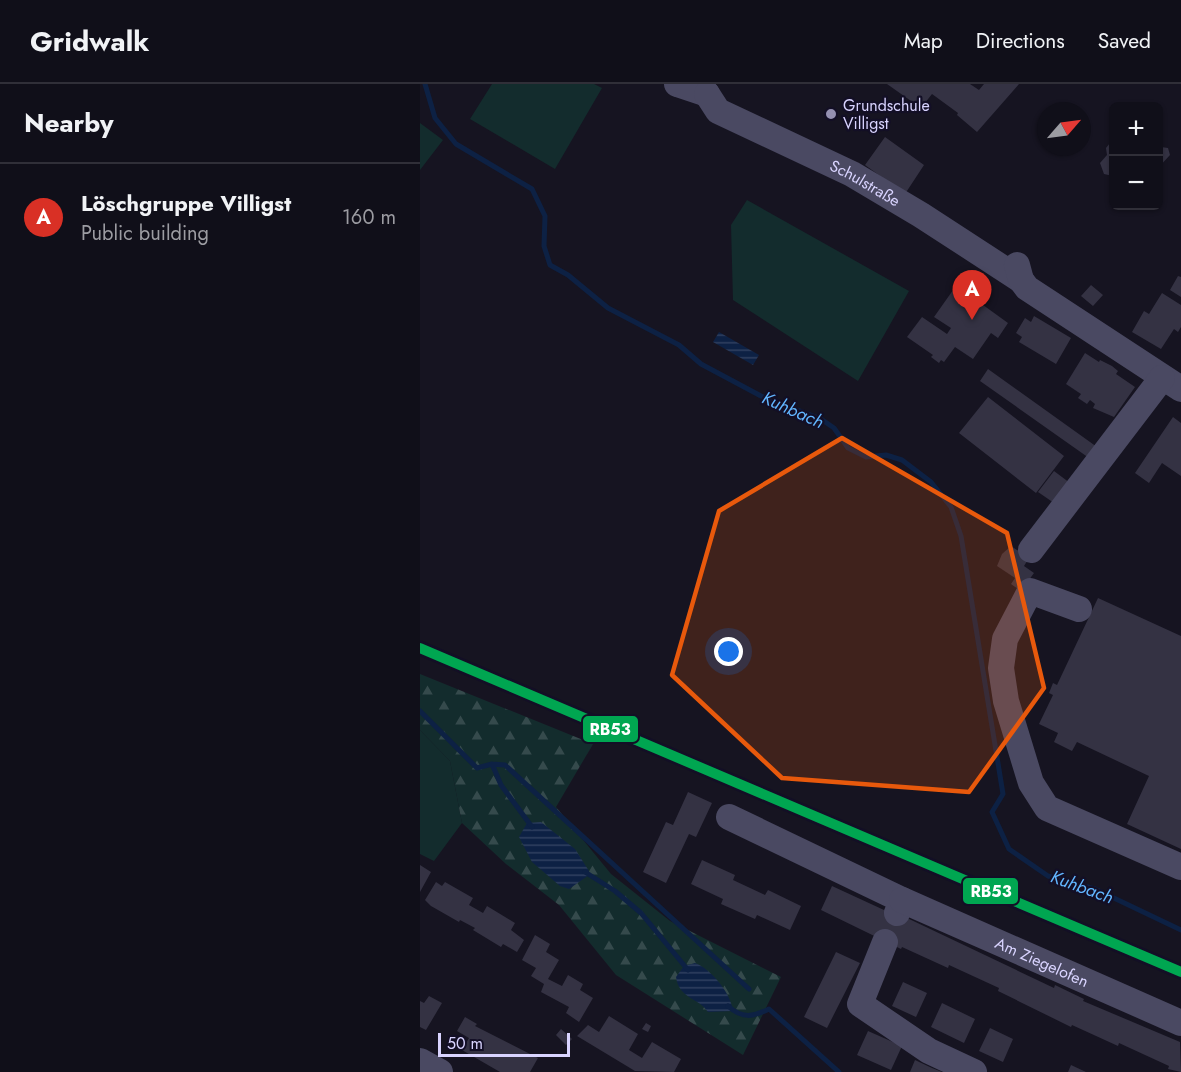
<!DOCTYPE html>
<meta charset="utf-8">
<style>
body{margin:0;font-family:Jost,sans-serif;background:#191822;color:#f1f3f6}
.controls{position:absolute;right:18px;top:18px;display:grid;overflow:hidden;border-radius:9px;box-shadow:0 2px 4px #0004}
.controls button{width:54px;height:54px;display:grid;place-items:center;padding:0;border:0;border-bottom:2px solid #302f38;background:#100f19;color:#f1f3f6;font:30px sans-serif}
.compass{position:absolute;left:617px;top:18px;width:54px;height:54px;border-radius:50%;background:#100f19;box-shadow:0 2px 4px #0004;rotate:62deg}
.scale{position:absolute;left:18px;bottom:15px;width:132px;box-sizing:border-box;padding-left:6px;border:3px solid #d9d4ff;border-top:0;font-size:16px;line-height:21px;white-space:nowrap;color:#d9d4ff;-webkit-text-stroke:4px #130f26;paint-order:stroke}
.you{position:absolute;left:309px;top:568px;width:21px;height:21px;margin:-15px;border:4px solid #fff;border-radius:50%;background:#1a73e8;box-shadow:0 0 0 9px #1a73e833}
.badge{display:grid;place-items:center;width:39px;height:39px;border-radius:50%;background:#d93025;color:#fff;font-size:20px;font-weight:700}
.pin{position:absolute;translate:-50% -50px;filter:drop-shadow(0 2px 3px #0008)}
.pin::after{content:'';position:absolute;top:32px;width:21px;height:18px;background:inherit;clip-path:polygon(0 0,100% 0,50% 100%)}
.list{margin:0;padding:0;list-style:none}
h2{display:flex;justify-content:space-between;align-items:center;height:78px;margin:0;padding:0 24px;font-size:26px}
h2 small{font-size:20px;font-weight:400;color:#9c9ca2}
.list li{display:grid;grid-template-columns:39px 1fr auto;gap:18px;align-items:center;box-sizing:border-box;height:108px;padding:0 24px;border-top:2px solid #302f38}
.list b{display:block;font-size:22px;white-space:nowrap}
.list p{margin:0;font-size:20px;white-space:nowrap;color:#9c9ca2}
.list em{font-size:20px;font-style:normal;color:#9c9ca2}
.map{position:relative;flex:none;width:761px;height:988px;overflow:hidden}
header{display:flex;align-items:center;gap:36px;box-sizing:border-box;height:84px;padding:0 30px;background:#100f19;border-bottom:2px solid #302f38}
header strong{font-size:28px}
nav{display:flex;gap:33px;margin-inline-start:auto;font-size:21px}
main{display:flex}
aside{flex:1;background:#100f19}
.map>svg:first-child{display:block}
.grass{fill:#132c2d}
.forest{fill:url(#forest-firs)}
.water{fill:url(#water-rules)}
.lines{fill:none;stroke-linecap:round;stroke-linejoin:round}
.stream{stroke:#0d2144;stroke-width:5}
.building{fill:#343243}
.minor{stroke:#4a4962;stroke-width:26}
.rail-1-casing{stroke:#130f26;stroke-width:15}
.rail-1{stroke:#00a651;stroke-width:10}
.marked{fill:#e8590c;fill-opacity:0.2;stroke:#e8590c;stroke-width:4.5;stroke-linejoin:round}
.poi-dot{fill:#9591b1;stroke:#130f26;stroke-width:2}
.labels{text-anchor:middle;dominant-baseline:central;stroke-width:4.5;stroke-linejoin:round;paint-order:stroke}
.poi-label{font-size:16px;fill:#d9d4ff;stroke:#130f26;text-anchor:start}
.street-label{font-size:16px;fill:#d9d4ff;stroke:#130f26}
.water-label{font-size:18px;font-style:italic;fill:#62b6ff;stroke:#130f26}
.line-badge{stroke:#130f26;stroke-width:2}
.badge-label{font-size:16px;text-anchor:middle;font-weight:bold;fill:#fff}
</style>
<header>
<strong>Gridwalk</strong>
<nav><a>Map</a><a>Directions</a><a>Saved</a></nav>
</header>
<main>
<aside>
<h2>Nearby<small></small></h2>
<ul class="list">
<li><span class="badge">A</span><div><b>Löschgruppe Villigst</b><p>Public building</p></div><em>160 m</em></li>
</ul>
</aside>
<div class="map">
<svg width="761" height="988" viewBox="0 0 761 988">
<defs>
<pattern id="forest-firs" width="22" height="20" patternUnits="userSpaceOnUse" patternTransform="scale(1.5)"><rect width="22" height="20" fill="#132c2d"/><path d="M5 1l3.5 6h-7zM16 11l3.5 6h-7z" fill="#354a4c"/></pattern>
<pattern id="water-rules" width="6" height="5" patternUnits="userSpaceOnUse" patternTransform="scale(1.5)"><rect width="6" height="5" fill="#0d2144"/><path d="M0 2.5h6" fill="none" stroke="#304060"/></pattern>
</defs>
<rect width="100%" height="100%" fill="#161421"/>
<path class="grass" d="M72 0H174L182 4 135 85 50 35Z
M0 39 23 56 0 86Z
M327 116 489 207 438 297 313 216 311 141Z
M0 646 30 677 42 739 14 777 0 770Z"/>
<path class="forest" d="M0 590 173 660 136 723 191 790 250 837 361 893 323 971 196 891 139 821 86 780 42 739 30 677 0 646Z"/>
<path class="water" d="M299 248 339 271 333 281 293 258Z
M121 738 155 765 169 787V791L149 805 140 802 112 778 99 753 107 739Z
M275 879C291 885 311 909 313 927L288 928C278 913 259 915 256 893L264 882Z"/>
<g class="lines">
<path class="stream" d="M5 0 15 34 36 60 112 105 125 132 124 162 130 181 148 191 188 224 259 261 281 280 341 312 401 335 414 344 428 364 446 373 466 371 482 376 511 398 531 423 541 452 583 710 572 728 589 765 628 792 675 805 761 846
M0 627 57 684 72 680 81 701 112 743
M72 680 85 681 329 905
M165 788 195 807 221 829 268 886
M308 922C322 935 333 933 349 925L419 988"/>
</g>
<path class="building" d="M467 0H550L559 6 564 0H599L557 48 537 31 538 29 512 10 501 24Z
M465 53 504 81 485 110 445 81Z
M738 56 741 63 748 64 750 71 738 84Z
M690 59 693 60V92L684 90 680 79 687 71 686 64Z
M543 192 559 203 552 213 588 239 578 254 571 249 553 275 535 263 524 278 521 276 519 279 511 273 513 271 487 253 502 233 527 250 531 244 514 233Z
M758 192 761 193V213L750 206Z
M671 201 683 211 673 222 661 212Z
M742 209 761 221V243L758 248 754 245 741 265 712 248 724 227 729 230Z
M614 232 651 254 636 280 599 258 602 253 596 249 605 234 611 238Z
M665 269 679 278 680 276 692 282 698 287 696 290 715 303 694 333 673 324 675 320 670 316 667 320 658 314 661 310 646 300Z
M568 285 677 363 669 374 560 297Z
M568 313 644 372 616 409 539 349Z
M753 333 761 339V392L742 379 729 399 715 389Z
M634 387 650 399 634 419 618 408Z
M591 462 609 474 604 482 614 489 601 507 591 500 595 494 577 482 582 470Z
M678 514 761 552V765L707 740 729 692 657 658 652 667 634 658 638 649 619 640 633 611 629 609 633 599 637 601Z
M268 708 292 719 276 753 269 750 246 799 223 788 246 738 253 741Z
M282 776 315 791 313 796 345 811 348 806 381 822 370 846 337 831 335 835 301 820 303 815 271 800Z
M0 781 11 788 0 808Z
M16 798 22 802 25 798 53 814 49 821 63 829 67 822 95 839 91 846 104 856 97 868 83 860 81 863 53 846 55 844 40 836 39 838 11 822 5 816Z
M412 802 464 826 466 824 634 904 635 901 664 915 663 917 760 958 761 988 748 985 749 982 699 959 698 962 652 941 651 943 578 907 579 904 529 881 528 884 482 863 481 865 401 826Z
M115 851 130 860 126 868 139 876 128 895 142 902 148 891 163 900 160 906 173 914 159 938 146 929 149 923 121 908 124 900 111 892 116 884 102 876Z
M416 868 440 879 407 944 384 933Z
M483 898 507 909 496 933 472 922Z
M9 912 22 919 6 946 0 943V917L4 919Z
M522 919 555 935 544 959 511 943Z
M189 932 218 950 209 966 222 974 232 958 261 975 254 988 215 987 157 952 168 941 179 948Z
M45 933 57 940 55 942 118 974 110 988H80L42 966 49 954 37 947Z
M226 939 231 942 228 948 222 945Z
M570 944 593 955 583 978 559 967Z
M141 945 152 955 146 961 136 951Z
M448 947 482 962 471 986 437 971Z
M495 976 512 984 522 988H490Z
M651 981 666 988H648Z"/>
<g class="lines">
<g class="minor">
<path d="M257 0 287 10"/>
<path id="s1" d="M287 10 298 27 432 90 501 131 601 196"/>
<path d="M597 181 601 196 607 204 761 305"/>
<path d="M611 466 742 294"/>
<path d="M659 525 610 507 585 555 581 584 586 617 611 699 627 724 761 783"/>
<path d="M309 733 482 816 477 829"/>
<path id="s2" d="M482 816 761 939"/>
<path d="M465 858 440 920 509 967 554 988"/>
<path d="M0 977 20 988"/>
</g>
<defs>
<path id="rail-1" d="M0 564 761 888"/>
</defs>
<use href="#rail-1" class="rail-1-casing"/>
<use href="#rail-1" class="rail-1"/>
</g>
<path class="marked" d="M422 354 587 449 624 604 549 708 362 694 252 591 299 427Z"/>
<circle class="poi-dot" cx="411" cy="30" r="6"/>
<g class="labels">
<g class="poi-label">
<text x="423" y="21">Grundschule<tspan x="423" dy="18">Villigst</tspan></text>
</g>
<g class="street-label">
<text stroke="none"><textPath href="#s1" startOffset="184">Schulstraße</textPath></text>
<text stroke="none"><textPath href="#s2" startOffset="153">Am Ziegelofen</textPath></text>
</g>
<g class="water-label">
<text transform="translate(373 326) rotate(24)">Kuhbach</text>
<text transform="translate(662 803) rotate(20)">Kuhbach</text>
</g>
</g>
<g class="line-badge">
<rect x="162" y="631" width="57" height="28" rx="6" fill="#00a651"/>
<rect x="542" y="793" width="57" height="28" rx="6" fill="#00a651"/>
</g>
<g class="badge-label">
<text x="190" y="651">RB53</text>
<text x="571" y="813">RB53</text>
</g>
</svg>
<div class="controls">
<button>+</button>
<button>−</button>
</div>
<svg class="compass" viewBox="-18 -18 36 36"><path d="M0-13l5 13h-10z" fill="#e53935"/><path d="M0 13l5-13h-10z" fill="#9c9ca2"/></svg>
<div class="scale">50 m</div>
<div class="you"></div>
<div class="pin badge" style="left:552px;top:236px">A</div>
</div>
</main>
